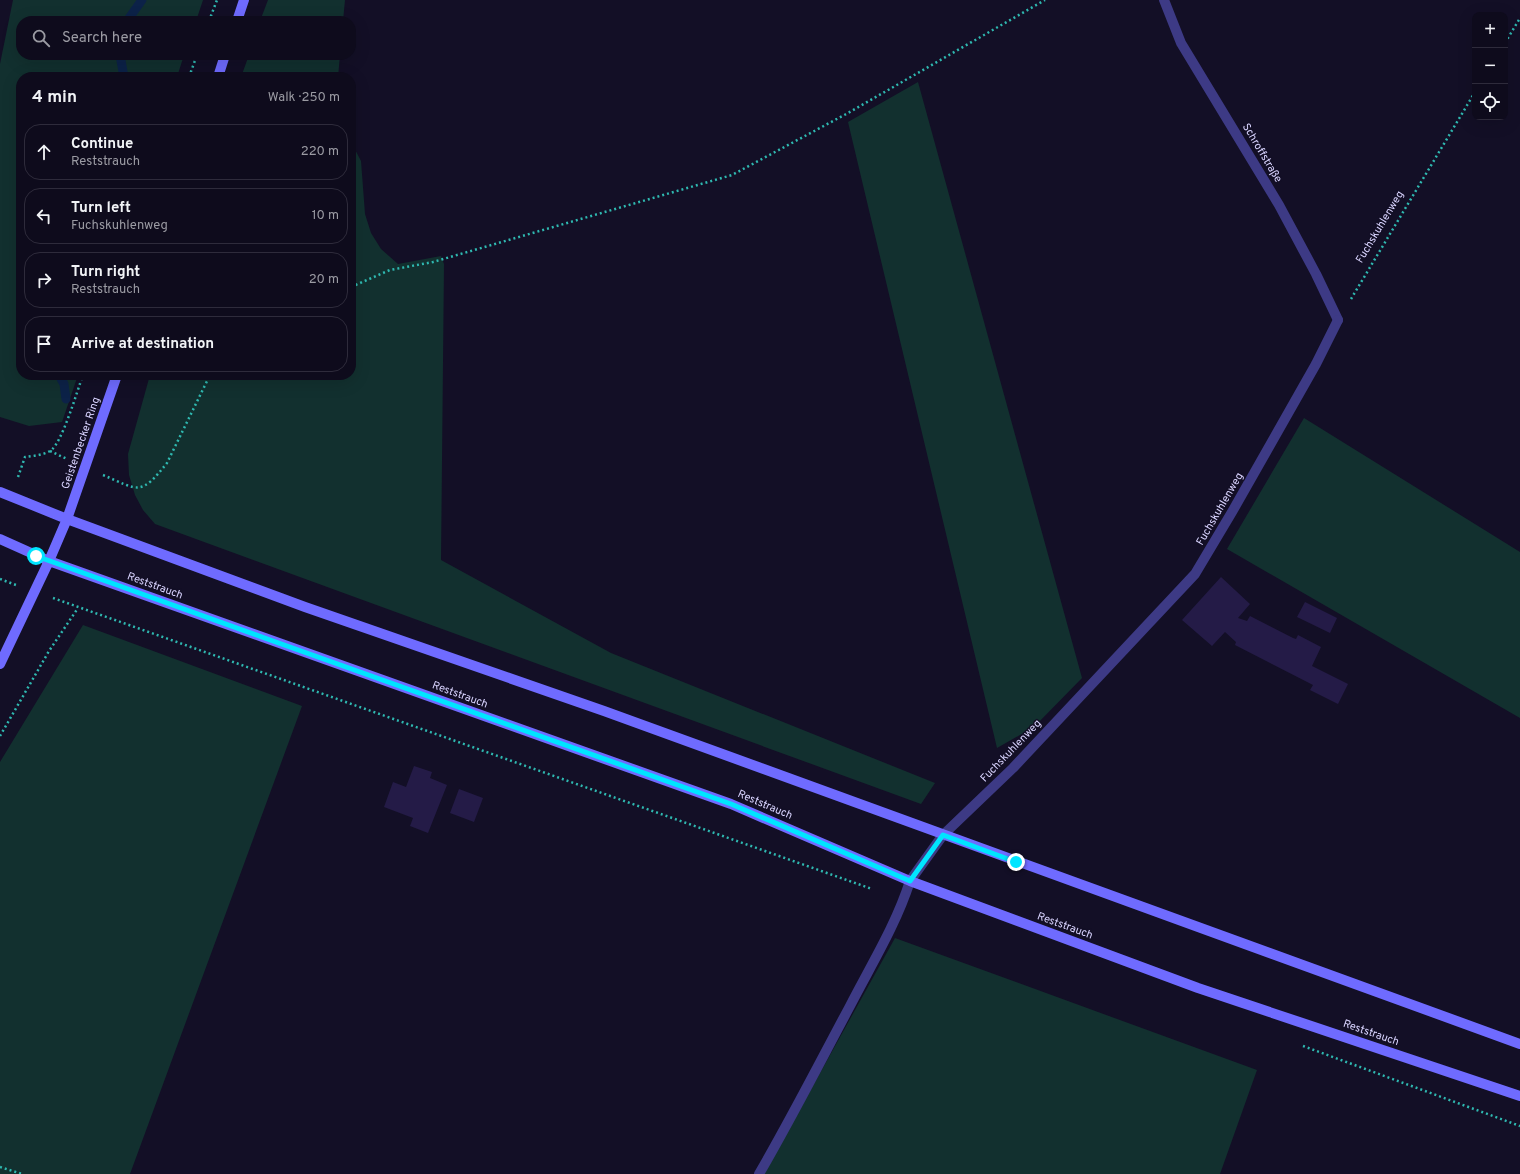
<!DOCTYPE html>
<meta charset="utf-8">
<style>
body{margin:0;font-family:Overpass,sans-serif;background:#171425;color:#f1f3f6}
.controls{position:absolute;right:12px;top:12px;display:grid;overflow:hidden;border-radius:8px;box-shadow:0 4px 16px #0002}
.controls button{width:36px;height:36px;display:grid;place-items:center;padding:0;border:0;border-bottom:1px solid #2e2b3b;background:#0e0b1c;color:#f1f3f6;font:20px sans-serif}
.stop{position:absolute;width:12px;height:12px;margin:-9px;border:3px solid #00e5ff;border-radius:50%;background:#fff}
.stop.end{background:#00e5ff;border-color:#fff;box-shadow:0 1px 4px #0008}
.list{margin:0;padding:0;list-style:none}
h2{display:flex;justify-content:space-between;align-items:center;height:52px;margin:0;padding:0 16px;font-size:17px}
h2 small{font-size:13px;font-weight:400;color:#9b9ba3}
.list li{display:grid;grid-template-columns:26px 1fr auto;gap:12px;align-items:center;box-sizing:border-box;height:56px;margin:0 8px 8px;padding:0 8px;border:1px solid #2e2b3b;border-radius:16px}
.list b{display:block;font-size:15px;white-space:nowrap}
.list p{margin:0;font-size:13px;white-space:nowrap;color:#9b9ba3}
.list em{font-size:13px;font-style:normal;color:#9b9ba3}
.icon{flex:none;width:22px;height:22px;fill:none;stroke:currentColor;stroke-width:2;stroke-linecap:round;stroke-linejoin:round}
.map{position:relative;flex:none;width:1520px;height:1174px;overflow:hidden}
.search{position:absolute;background:#0e0b1c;box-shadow:0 4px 16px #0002;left:16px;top:16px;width:340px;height:44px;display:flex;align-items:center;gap:10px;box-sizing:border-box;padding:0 14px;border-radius:16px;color:#9b9ba3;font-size:15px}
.panel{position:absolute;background:#0e0b1c;box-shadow:0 4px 16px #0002;left:16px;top:72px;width:340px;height:308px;border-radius:16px}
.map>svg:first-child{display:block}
.green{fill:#12302f}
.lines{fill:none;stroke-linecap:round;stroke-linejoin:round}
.stream{stroke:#0c2248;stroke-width:9}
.building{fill:#241b47}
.path{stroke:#2fb8b0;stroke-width:2.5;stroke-dasharray:2 3;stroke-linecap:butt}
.lane{stroke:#3d3a85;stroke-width:10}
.street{stroke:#3d3a85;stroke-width:10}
.secondary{stroke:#6f6bff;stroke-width:10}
.route{stroke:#00e5ff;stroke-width:5}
.labels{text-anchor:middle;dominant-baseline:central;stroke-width:3;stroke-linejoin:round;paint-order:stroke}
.street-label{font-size:11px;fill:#d9d4ff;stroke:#130f26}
</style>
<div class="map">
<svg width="1520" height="1174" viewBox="0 0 1520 1174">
<rect width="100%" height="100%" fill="#130f26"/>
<path class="green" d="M13 0H203L196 21H21V55H184L177 77H21V375H78L62 422 29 426 0 417V64Z
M268 0H345L343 21H260Z
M249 55H340L338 77H241Z
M918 82 1082 678 1034 727 997 748 848 122Z
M351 142 361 161 365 214 371 233 381 249 398 264 441 256 444 264 441 560 611 653 935 783 921 804 155 524 143 510 135 495 129 475 128 454 150 375H351Z
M1304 418 1520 552V718L1227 549Z
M83 625 302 706 130 1174H0V762Z
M895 938 1257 1070 1220 1174H764Z"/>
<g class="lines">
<path class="stream" d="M127 21 142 0
M120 55 124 77
M59 375 64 384 66 399"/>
</g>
<path class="building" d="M1221 577 1250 604 1238 618 1247 621 1250 616 1293 638 1296 639 1298 635 1321 647 1312 666 1348 684 1338 704 1310 690 1313 685 1235 645 1236 642 1225 632 1212 646 1182 620Z
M1305 602 1337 618 1330 633 1297 617Z
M414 766 432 772 430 778 447 785 428 833 410 826 413 818 384 807 393 782 406 787Z
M459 789 483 798 474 822 450 813Z"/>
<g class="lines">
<path class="path" d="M209 21 217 0
M1505 43 1520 18
M189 77 197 55
M351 287 390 270 433 262 732 175 848 113 1045 0
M1351 299 1475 92
M50 451 67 459
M103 475C139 490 140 497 167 463L210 375
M18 477 25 457C33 456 43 455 50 451 62 444 77 391 83 375
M0 579 16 585
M53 598 872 889
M0 736 49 651 78 608
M1303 1046 1520 1126
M0 1167 22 1174"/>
<path class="lane" d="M1164 0 1181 43 1279 205 1316 274 1338 320
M759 1174C791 1119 820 1062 850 1006 871 965 896 925 910 881"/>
<path class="street" d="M910 881 943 835 1013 768 1195 574 1232 512 1316 364 1338 320"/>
<path class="secondary" d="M237 21 244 0
M218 77 225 55
M0 492 67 519 305 607 604 711 1520 1044
M0 539 49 561 731 804 910 881 1198 988 1520 1096
M0 664 49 561 67 519 117 375"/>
</g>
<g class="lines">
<path class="route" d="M36 556 273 641 731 804 910 881 943 835 1016 862"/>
</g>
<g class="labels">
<g class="street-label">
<text transform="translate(1262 153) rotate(59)">Schroffstraße</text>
<text transform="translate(1380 227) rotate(-59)">Fuchskuhlenweg</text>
<text transform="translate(81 443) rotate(-71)">Geistenbecker Ring</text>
<text transform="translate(1220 509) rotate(-60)">Fuchskuhlenweg</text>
<text transform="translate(155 586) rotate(20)">Reststrauch</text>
<text transform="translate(460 695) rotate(20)">Reststrauch</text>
<text transform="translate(1011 751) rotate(-46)">Fuchskuhlenweg</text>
<text transform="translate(765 805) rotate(23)">Reststrauch</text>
<text transform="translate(1065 926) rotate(20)">Reststrauch</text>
<text transform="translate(1371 1033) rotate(19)">Reststrauch</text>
</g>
</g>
</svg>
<div class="controls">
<button>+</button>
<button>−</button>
<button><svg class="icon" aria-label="locate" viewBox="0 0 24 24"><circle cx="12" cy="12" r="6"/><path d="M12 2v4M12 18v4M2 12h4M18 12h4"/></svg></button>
</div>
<div class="stop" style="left:36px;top:556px"></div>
<div class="stop end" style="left:1016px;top:862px"></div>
<div class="search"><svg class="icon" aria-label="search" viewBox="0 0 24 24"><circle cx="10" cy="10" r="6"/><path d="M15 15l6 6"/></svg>Search here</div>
<section class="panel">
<h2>4 min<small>Walk · 250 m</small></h2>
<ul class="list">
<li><svg class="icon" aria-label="ahead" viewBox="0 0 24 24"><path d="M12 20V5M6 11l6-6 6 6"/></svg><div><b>Continue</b><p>Reststrauch</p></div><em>220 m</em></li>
<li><svg class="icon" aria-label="left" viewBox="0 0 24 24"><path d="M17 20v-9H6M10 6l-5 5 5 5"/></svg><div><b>Turn left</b><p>Fuchskuhlenweg</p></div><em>10 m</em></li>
<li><svg class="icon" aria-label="right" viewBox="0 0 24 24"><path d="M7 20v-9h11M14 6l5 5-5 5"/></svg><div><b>Turn right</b><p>Reststrauch</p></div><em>20 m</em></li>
<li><svg class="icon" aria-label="arrive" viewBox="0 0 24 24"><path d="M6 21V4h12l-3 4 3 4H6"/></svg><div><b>Arrive at destination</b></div></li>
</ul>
</section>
</div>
